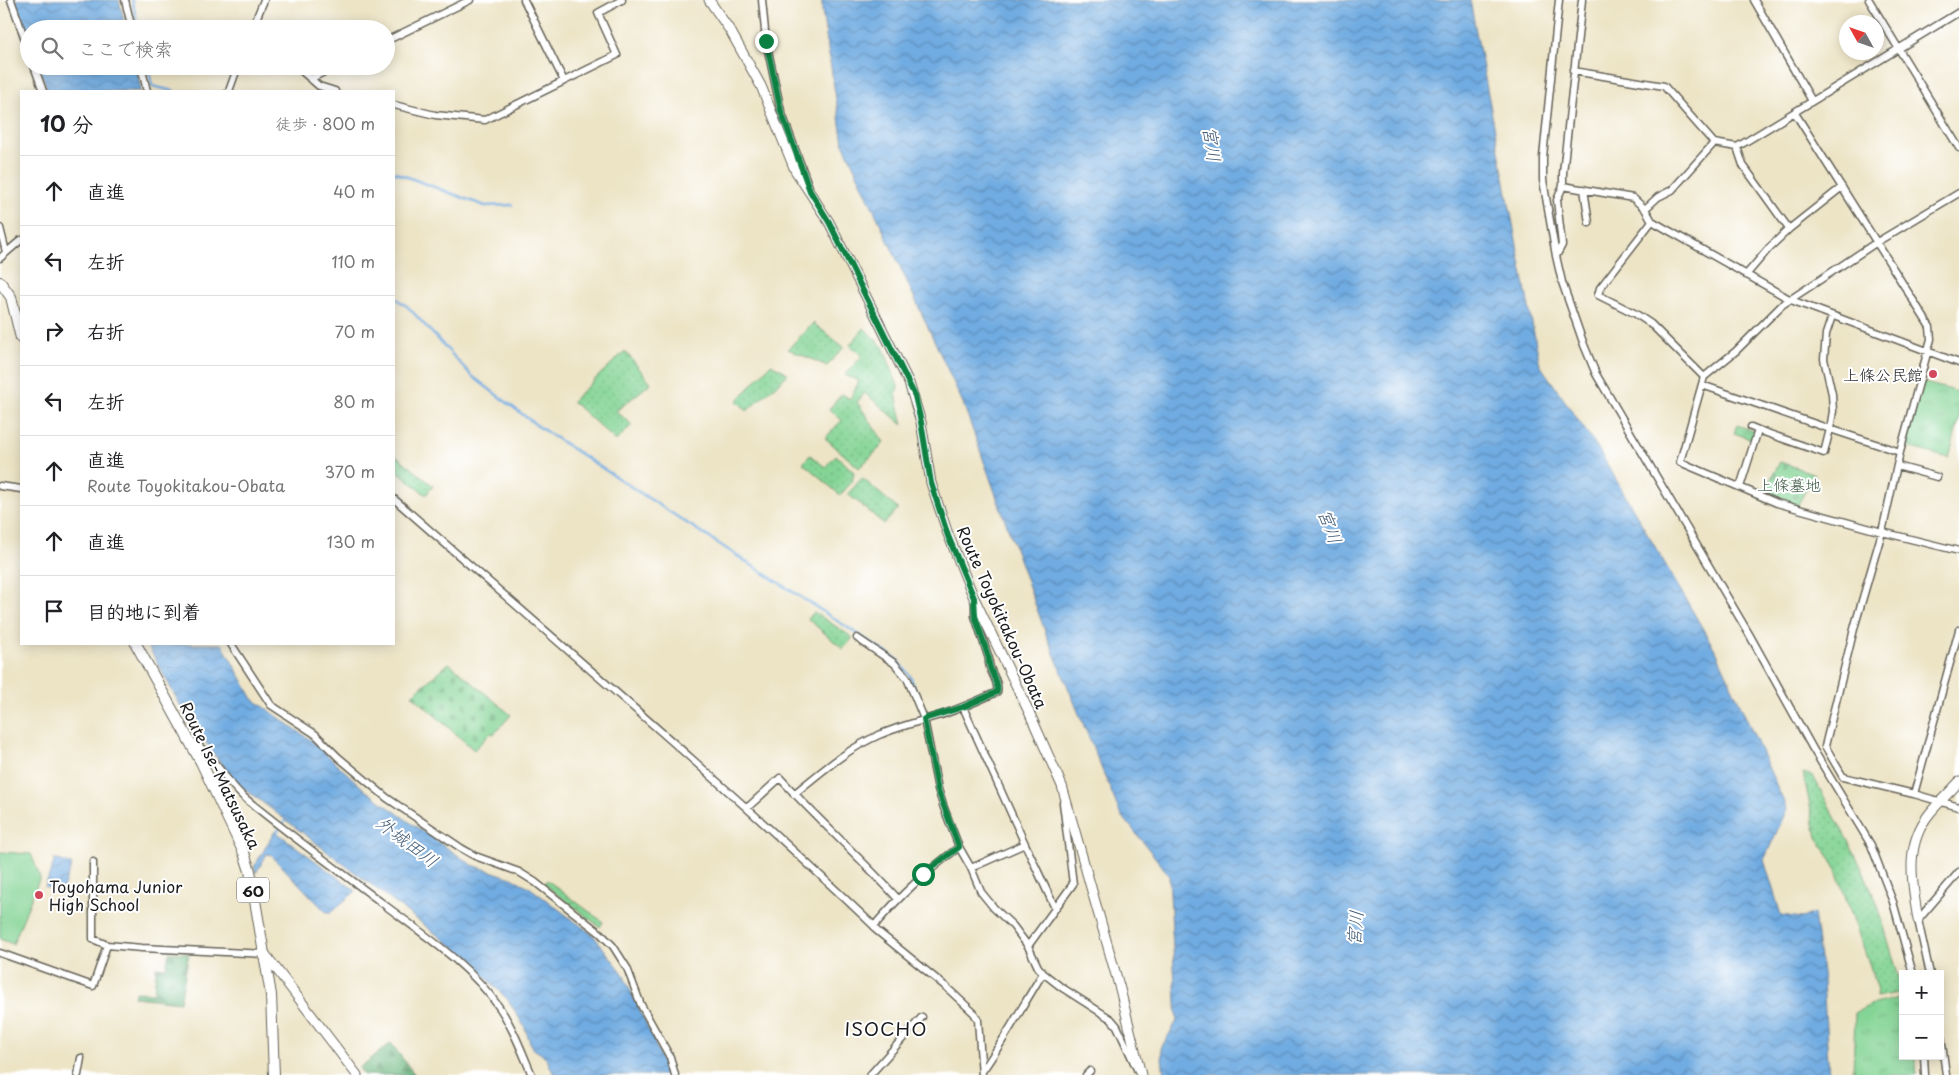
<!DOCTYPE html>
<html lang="ja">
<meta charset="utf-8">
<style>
body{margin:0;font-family:"Playpen Sans","Klee One",sans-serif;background:#f6f6f6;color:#202124}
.controls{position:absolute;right:15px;bottom:15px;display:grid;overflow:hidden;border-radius:0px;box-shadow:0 2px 12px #0003}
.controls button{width:45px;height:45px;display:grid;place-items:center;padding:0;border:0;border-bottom:1px solid #e0e0e0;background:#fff;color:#202124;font:25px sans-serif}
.compass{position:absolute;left:1839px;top:15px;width:45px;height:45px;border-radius:50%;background:#fff;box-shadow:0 2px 12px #0003;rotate:310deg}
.stop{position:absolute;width:15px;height:15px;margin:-11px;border:4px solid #0b8043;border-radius:50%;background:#fff}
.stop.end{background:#0b8043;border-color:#fff;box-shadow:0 1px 5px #0008}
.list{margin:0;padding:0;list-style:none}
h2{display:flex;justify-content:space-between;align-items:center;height:65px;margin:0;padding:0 20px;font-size:21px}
h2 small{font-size:16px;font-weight:400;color:#757577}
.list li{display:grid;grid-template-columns:32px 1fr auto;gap:15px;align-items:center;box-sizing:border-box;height:70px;padding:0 20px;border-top:1px solid #e0e0e0}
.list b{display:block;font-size:19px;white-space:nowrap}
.list p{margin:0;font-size:16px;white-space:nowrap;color:#757577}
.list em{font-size:16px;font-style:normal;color:#757577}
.icon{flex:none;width:28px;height:28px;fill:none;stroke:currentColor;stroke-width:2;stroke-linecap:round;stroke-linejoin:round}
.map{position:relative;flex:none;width:1959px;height:1075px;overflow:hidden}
.search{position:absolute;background:#fff;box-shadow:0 2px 12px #0003;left:20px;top:20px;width:375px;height:55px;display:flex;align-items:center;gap:12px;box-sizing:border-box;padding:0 18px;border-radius:28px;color:#757577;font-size:19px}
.panel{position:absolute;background:#fff;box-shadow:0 2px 12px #0003;left:20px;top:90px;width:375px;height:555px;border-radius:0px}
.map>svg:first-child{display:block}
.grass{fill:url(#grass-dots);stroke:#507858}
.forest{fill:url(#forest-firs);stroke:#44694d}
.cemetery{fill:url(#cemetery-stones);stroke:#507858}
.park{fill:url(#park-tufts);stroke:#507858}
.garden{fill:#84d495;stroke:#507858}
.water{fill:url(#water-waves);stroke:#46647e}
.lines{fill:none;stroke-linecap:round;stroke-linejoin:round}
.stream{stroke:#70abe1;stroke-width:2.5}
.street-casing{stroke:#656258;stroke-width:9}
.secondary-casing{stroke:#656258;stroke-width:11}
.primary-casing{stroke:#656258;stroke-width:12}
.street{stroke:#fff;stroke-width:6}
.secondary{stroke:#fff;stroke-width:9}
.primary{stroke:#fff;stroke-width:10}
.route{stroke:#0b8043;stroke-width:6}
.poi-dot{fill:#d1495b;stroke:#fff;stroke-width:2}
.labels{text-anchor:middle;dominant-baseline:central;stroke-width:4;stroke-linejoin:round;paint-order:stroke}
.shield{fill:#fff;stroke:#606060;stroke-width:1}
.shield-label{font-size:15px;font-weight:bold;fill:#1c1c1c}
.poi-label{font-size:16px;fill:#1c1c1c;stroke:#fff;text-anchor:end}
.park-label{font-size:16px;fill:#405c46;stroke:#fff}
.street-label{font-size:16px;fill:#1c1c1c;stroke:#fff}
.water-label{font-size:18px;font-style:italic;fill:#425c75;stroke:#fff}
.quarter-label{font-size:19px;letter-spacing:1px;fill:#1c1c1c;stroke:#fff}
</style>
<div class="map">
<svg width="1959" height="1075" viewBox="0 0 1959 1075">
<defs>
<pattern id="grass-dots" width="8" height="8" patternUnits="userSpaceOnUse" patternTransform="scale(1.25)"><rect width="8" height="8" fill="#84d495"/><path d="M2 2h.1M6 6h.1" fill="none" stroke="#71b580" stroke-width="1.8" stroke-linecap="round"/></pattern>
<pattern id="forest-firs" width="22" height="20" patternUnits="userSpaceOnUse" patternTransform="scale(1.25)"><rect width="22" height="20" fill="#6bb67e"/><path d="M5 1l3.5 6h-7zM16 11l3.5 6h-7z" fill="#579366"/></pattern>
<pattern id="cemetery-stones" width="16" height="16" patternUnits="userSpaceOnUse" patternTransform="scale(1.25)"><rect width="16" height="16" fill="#84d495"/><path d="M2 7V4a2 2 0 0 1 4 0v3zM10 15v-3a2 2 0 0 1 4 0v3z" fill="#71b580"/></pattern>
<pattern id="park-tufts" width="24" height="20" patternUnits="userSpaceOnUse" patternTransform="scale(1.25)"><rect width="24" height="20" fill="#84d495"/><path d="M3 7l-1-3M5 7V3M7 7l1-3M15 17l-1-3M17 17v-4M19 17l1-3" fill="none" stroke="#71b580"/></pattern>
<pattern id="water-waves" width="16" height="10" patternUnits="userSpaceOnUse" patternTransform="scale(1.25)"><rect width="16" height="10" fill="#70abe1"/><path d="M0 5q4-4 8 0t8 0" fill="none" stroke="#5b8ab6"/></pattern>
</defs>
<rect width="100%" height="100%" fill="#fff"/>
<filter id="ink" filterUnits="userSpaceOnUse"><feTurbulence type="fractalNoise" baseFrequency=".02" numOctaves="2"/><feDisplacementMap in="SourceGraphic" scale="10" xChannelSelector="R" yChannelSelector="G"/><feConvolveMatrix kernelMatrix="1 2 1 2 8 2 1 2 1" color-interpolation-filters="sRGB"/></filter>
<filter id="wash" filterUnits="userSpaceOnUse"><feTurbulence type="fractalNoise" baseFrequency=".0096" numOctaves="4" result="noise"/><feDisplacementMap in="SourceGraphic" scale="20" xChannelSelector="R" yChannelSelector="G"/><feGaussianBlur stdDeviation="1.12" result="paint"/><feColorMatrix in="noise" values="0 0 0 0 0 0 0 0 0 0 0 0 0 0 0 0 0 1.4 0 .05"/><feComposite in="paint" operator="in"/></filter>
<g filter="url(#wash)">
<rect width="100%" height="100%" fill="#ede4c6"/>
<path class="grass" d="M813 323 844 347 827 366 788 349Z
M864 328 883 347 898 386 896 394 903 425 865 393 857 402 884 442 879 449 859 468 825 438 842 420 829 409 842 394 850 399 859 381 845 375 862 356 850 345Z
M625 351 651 383 616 411 632 425 616 441 572 401Z
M771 364 786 372 787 375 747 411 737 401Z
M810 455 825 467 836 455 854 472 852 482 840 495 803 463Z
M397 456 433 486 426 495 394 468V459Z
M862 478 898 509 884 524 848 494Z
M814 612 852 637V639L843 649 808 619Z
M1803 773 1813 776 1856 856 1877 902 1903 992 1876 997 1877 987 1835 867 1817 837Z
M547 880 603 922 600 927 544 884Z"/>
<path class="forest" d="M169 952 189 953 180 1002 134 997 135 992 154 993 156 967 166 968Z
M391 1043 415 1075H364L359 1068Z"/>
<path class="cemetery" d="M1780 462 1815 474 1797 506 1763 493Z
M449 663 511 715 494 734 491 733 474 750 412 695Z"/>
<path class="park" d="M1921 382 1959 392V419L1949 458 1904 446Z
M1737 425 1756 432 1754 440 1734 433Z
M1903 997V1056H1915L1917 1075H1853L1855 1013 1870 1005Z"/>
<path class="garden" d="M0 852 31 854 40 877 13 944 0 939Z"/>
<path class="water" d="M15 0H119L126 29H29V38Z
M822 0H1470L1540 365 1597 447 1717 653 1787 809 1764 860 1781 915 1802 918 1814 913 1823 981 1829 1075H1164L1161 1048 1177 1021 1169 875 1120 813 1046 634 963 403 843 143 822 11Z
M39 66H136L141 91H48Z
M147 644H222L253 699 312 741 365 790 415 826 472 865 512 878 529 887 593 935 622 972 654 1041 667 1075H554L546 1057 532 1048 524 1026 508 1000 465 956 233 780 185 714Z
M275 831 356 891 331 912H326L271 855 267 854 256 873 254 867Z
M55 859 72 865 61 893 45 887Z"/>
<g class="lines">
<path class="stream" d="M132 0 139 29
M148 66 152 86 174 91
M394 172 485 206 512 205
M394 297 408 307 472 376 539 427 896 659 910 676 919 699
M283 824 285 821
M277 832 279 829"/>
</g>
</g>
<g filter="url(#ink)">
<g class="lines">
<defs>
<path id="street" d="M11 0 29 51
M125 0 132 29
M524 0 564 81
M762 0 766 41 781 111 809 187
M1559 0 1543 157V180L1556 256 1562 282 1584 345 1596 374 1749 634 1813 749 1871 845 1893 902 1913 974
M1582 0 1563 173V186L1633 198 1645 209 1652 221 1791 300 1959 363
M1754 0 1812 101
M1869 0 1959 148
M252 29 264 0
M386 41 470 0
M34 66 43 91
M141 66 147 91
M296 66 319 86 335 91
M1573 71 1664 86 1714 143
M310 79 336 66
M229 91 238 66
M394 105 435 115 485 120 617 55 598 13 622 0
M1795 113 1930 327 1931 339 1900 452 1882 532 1855 625 1825 746 1843 777 1914 794 1959 807
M1584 189 1589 223
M1645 209 1658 197 1672 190 1714 143 1737 147
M1652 221 1600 288 1598 295 1636 314 1651 324 1704 377 1680 462 1777 503 1882 532 1959 551
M0 228 6 252
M1789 229 1743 165 1737 147 1959 12
M1556 256 1562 245 1557 200 1563 186
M0 258 21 240
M1746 275 1769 248 1789 229 1842 187
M1704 377 1736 351 1782 305 1877 242 1959 193
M1702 385 1830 429 1833 411 1832 394 1824 359 1826 334 1832 316
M1751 427 1758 430
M1897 466 1937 477
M0 486 21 489
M1740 487 1758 430 1824 453 1830 429 1900 452
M394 499C555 640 719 778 874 926L876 930 945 986 974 1013 978 1020 982 1075
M857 638 894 663 907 678 924 719 938 789 944 808 959 847 971 868 981 892 994 908 1013 926 1028 946 1038 967 1043 973 1061 987 1111 1019 1117 1026 1138 1071
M231 644 271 705 315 734 338 757 387 798 461 848 475 856 519 872 535 882 600 933 613 946 627 968 641 1005 670 1057 675 1075
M963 707 1025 844 971 868
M189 739C213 753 225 782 246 799 291 836 337 869 382 903 423 934 469 964 499 1007 513 1027 522 1052 532 1075
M794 794C821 772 847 749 879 735 897 727 917 722 937 716 958 710 977 701 997 692 1000 680 987 671 989 659L975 616V602
M1914 794 1959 630
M747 808 780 778C818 820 860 857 897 898
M1025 844 1055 908
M93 862V939L107 945 142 948 265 954
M874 926C902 893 925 873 959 847
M1028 946 1073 884 1063 803
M0 953 93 986 107 945
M1930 974 1918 920 1959 872
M1940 1028 1946 1075
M1924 1056 1925 1075
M983 1070C1005 1039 1023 1005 1043 973
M78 1075 81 1058
M870 1075 922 1017
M1086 1075 1090 1071"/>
<path id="secondary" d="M709 0 731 32 761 86 795 170 829 222 909 383 921 422 931 483 948 534 974 598 1029 712 1062 786 1120 989 1141 1075
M1918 920C1912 882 1904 845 1930 813 1939 802 1949 793 1959 782
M265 954 357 1075"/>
<path id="primary" d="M0 282 11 297 21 338
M136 644 201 762 244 853 250 871 271 995 274 1075"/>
</defs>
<use href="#street" class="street-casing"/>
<use href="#secondary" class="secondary-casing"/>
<use href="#primary" class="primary-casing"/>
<use href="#street" class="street"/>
<use href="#secondary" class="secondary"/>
<use href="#primary" class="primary"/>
</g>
</g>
<g class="lines" filter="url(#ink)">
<path class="route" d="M766 41 781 111 810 191 829 222 915 396 921 422 931 483 948 536 974 598 975 616 989 659C987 671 1000 680 997 692L963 707 924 719 938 790 959 847 923 874"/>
</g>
<g class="poi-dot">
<circle cx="1933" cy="374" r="5"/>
<circle cx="39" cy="895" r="5"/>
</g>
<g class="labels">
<rect class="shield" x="237" y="877.5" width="32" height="25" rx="4"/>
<g class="shield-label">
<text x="253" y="890">60</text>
</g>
<g class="poi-label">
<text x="1923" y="374">上條公民館</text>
<text x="49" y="886" text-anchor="start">Toyohama Junior<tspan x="49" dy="18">High School</tspan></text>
</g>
<g class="park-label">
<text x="1789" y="484">上條墓地</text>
</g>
<g class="street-label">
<text transform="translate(1003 617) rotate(66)">Route Toyokitakou-Obata</text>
<text transform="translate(221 775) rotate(64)">Route Ise-Matsusaka</text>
</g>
<g class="water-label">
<text transform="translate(1213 144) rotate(82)">宮川</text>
<text transform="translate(1331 526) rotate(70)">宮川</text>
<text transform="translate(408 841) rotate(37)">外城田川</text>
<text transform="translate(1354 928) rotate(-85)">宮川</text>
</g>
<g class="quarter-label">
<text x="886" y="1028">ISOCHO</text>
</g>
</g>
</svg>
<div class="controls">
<button>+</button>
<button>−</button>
</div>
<svg class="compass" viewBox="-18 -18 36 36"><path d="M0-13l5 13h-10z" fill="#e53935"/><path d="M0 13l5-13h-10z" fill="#757577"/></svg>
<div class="stop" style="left:923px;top:874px"></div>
<div class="stop end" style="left:766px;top:41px"></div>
<div class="search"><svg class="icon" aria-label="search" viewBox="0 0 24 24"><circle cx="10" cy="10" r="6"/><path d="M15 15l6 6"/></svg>ここで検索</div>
<section class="panel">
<h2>10 分<small>徒歩 · 800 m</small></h2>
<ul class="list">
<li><svg class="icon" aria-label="ahead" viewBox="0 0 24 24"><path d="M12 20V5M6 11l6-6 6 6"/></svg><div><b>直進</b></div><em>40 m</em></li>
<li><svg class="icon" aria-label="left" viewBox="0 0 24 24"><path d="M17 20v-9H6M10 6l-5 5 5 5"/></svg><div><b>左折</b></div><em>110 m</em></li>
<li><svg class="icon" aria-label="right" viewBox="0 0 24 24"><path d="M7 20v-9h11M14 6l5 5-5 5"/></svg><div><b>右折</b></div><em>70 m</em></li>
<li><svg class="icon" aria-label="left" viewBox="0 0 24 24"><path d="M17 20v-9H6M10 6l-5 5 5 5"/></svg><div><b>左折</b></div><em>80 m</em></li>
<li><svg class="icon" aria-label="ahead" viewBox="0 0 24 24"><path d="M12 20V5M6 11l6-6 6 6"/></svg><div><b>直進</b><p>Route Toyokitakou-Obata</p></div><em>370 m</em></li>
<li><svg class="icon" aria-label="ahead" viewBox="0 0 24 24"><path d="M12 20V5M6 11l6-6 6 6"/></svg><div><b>直進</b></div><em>130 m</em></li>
<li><svg class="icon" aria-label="arrive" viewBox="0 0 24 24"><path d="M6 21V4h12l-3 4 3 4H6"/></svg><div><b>目的地に到着</b></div></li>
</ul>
</section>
</div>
